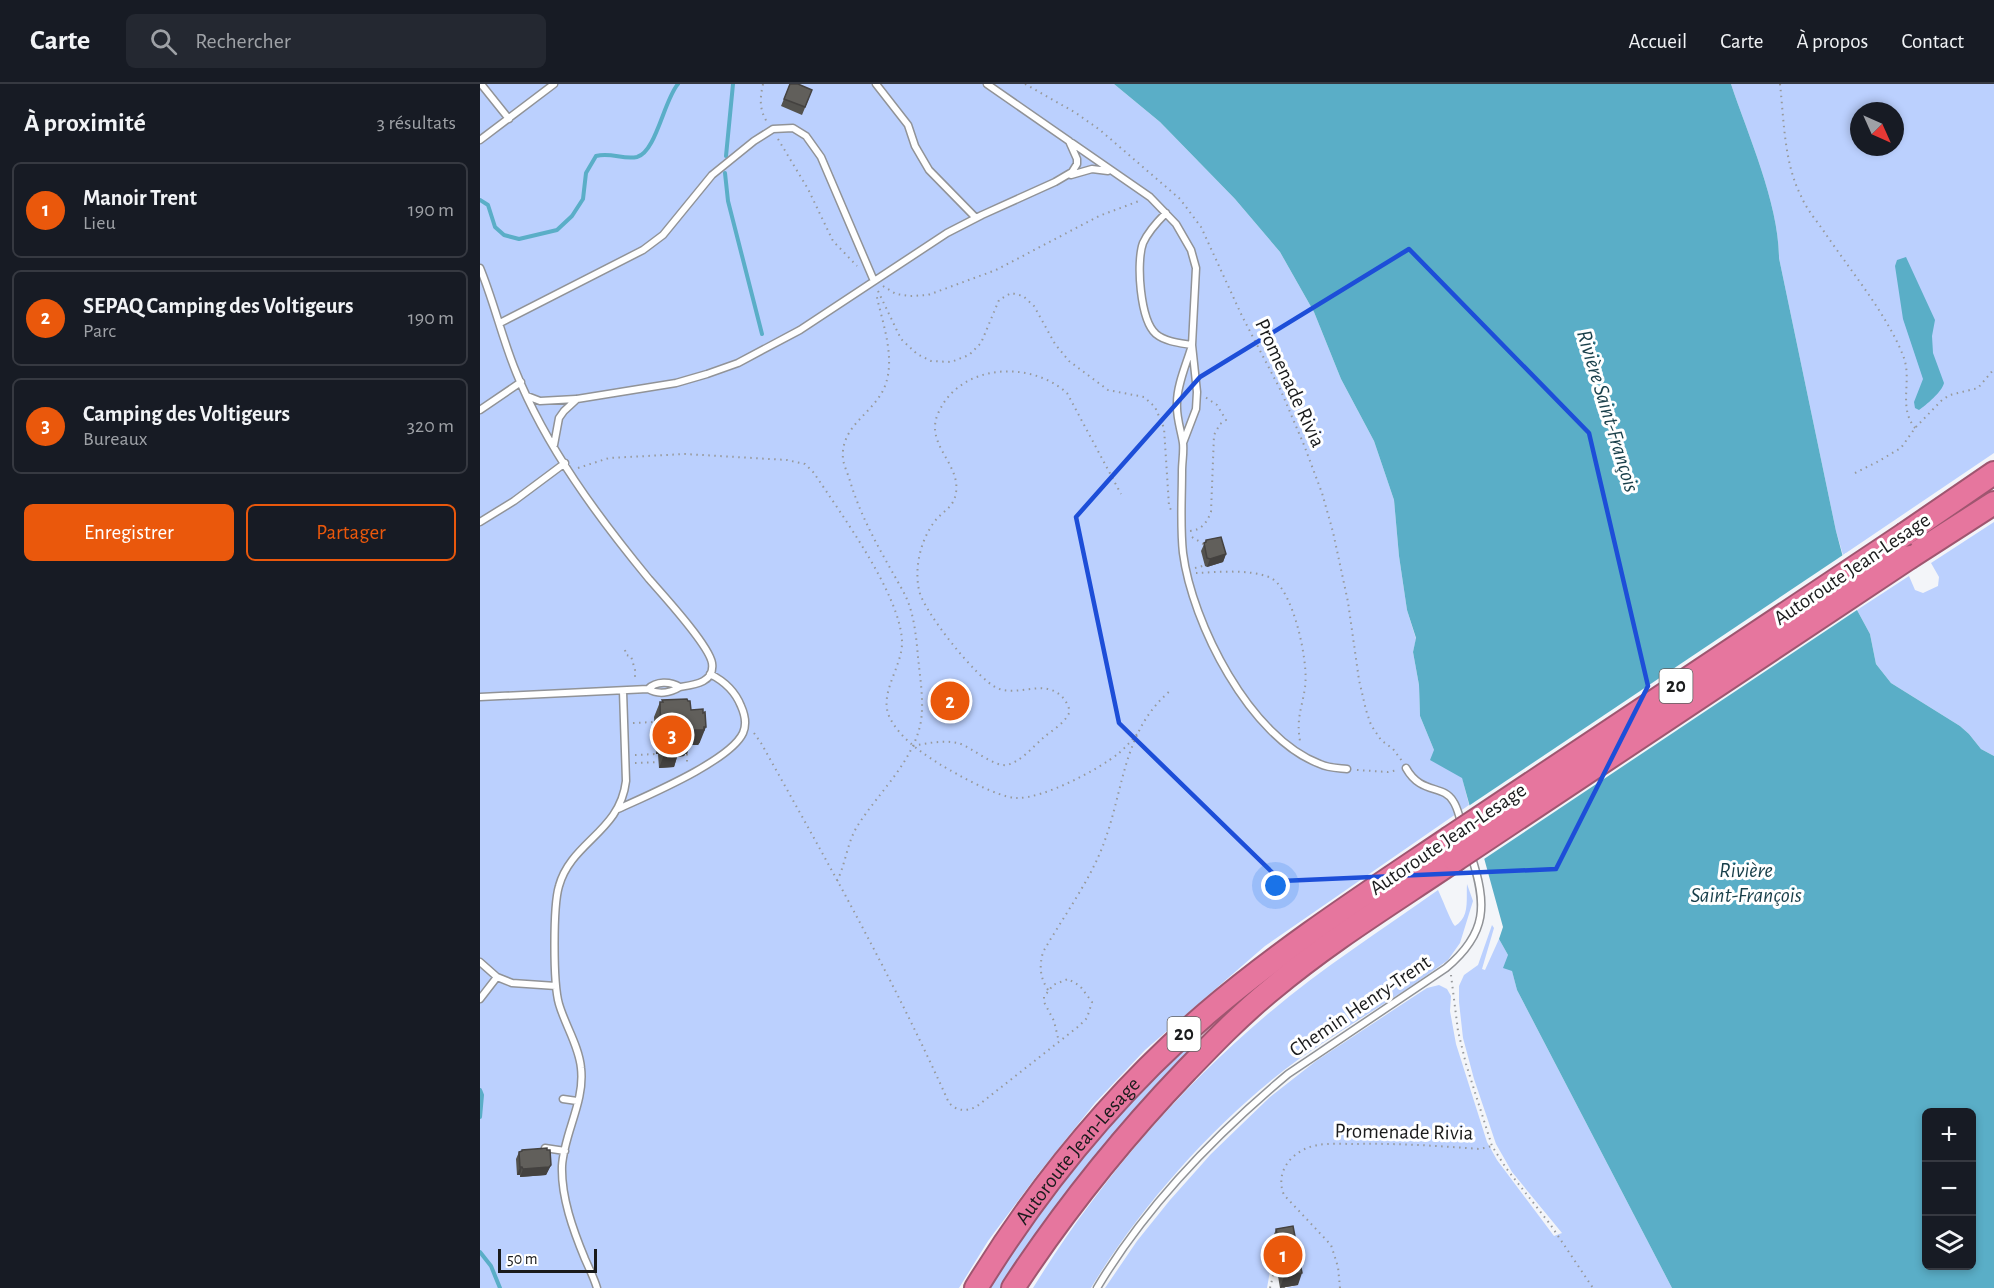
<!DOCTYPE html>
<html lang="fr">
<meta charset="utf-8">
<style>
body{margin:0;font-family:"Alegreya Sans",sans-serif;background:#242831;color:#f1f3f6}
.controls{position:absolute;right:18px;bottom:18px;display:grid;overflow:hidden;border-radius:9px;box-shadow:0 3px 9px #0003}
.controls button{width:54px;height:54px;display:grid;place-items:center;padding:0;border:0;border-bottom:2px solid #363941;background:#171b24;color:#f1f3f6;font:30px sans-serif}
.compass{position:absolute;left:1370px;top:18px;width:54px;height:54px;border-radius:50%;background:#171b24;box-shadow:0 3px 9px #0003;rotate:135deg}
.scale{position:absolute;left:18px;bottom:15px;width:99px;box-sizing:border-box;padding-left:6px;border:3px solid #1a1b1c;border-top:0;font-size:16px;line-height:21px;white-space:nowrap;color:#1a1b1c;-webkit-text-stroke:4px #fff;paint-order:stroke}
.you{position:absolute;left:796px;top:802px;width:21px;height:21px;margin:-15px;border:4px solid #fff;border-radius:50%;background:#1a73e8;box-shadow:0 0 0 9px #1a73e833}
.badge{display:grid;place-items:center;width:39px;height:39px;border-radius:50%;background:#ea580c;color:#fff;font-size:20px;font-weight:700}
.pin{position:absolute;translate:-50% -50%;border:3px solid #fff;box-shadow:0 2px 6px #0006}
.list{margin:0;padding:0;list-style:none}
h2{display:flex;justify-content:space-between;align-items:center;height:78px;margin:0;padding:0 24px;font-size:26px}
h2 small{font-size:20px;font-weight:400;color:#9ea1a6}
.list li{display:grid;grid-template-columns:39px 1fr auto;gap:18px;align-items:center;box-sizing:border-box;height:96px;margin:0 12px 12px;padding:0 12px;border:2px solid #363941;border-radius:9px}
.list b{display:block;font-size:22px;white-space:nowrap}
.list p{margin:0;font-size:20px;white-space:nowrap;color:#9ea1a6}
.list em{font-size:20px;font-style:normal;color:#9ea1a6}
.actions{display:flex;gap:12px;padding:18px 24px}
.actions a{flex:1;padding:14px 0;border:2px solid #ea580c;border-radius:9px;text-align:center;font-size:21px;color:#ea580c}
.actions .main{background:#ea580c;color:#fff}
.icon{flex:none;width:33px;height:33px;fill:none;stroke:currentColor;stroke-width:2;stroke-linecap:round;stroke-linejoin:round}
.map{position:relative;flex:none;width:1514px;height:1204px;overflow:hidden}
header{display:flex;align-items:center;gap:36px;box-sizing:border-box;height:84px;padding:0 30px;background:#171b24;border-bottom:2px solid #363941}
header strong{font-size:28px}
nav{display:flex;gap:33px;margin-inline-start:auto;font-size:21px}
.search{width:420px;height:54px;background:#242831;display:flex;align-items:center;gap:15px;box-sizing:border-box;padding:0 21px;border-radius:9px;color:#9ea1a6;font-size:22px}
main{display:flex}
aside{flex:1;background:#171b24}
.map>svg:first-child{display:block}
.green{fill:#bbd0fe;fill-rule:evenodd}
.water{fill:#5aaec7;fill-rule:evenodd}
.pier{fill:#f3f5f9}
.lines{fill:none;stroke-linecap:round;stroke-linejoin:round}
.stream{stroke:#5aaec7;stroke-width:4}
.lane-casing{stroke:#919397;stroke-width:9}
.highway-casing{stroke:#9f5670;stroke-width:26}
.path{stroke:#97999b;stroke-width:2;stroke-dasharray:1.5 4.5;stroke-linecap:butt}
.lane{stroke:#fff;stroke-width:6}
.highway{stroke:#e6769e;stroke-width:22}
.highway-bridge-casing{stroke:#9f5670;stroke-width:26;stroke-linecap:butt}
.highway-bridge{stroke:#e6769e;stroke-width:22}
.wall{fill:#53524e}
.shaded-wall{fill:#444240}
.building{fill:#615f5b;stroke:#444240;stroke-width:1.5}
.marked{fill:none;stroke:#1d4ed8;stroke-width:4.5;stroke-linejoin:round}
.labels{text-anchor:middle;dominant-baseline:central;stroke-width:6;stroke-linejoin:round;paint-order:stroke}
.shield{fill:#fff;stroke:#5f5f60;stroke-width:1.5}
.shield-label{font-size:20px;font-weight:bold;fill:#1a1b1c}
.street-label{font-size:21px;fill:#1a1b1c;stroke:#fff}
.water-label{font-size:22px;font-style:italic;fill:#183f4a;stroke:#fff}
</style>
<header>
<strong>Carte</strong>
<div class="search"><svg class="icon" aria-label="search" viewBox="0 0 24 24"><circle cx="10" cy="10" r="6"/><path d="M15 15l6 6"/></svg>Rechercher</div>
<nav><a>Accueil</a><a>Carte</a><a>À propos</a><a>Contact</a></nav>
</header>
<main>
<aside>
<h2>À proximité<small>3 résultats</small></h2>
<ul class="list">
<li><span class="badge">1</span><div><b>Manoir Trent</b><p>Lieu</p></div><em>190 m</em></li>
<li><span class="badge">2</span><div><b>SEPAQ Camping des Voltigeurs</b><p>Parc</p></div><em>190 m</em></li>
<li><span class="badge">3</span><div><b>Camping des Voltigeurs</b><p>Bureaux</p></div><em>320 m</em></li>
</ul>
<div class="actions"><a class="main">Enregistrer</a><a>Partager</a></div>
</aside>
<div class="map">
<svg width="1514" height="1204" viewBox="0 0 1514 1204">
<rect width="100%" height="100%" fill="#f3f5f9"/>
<path class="green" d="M0 0H634L680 38 755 115 800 168 834 228 861 295 894 357 914 416 919 472 927 526 936 555 933 568 939 601 940 632 954 666 982 693 989 721 785 862 665 966 615 1019 558 1090 508 1157 479 1204H0Z
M1251 0H1514V369L1363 471 1356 447 1299 174C1299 120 1268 51 1251 0ZM1379 27H1415V63H1379Z
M1514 438V672L1501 665 1489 650 1480 642 1411 599 1396 580 1390 550 1377 526 1429 492 1435 506 1443 509 1458 502 1459 493 1451 479Z
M987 800 993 817 980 859 968 876C920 912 868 941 819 975 741 1031 660 1122 611 1204H553C615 1103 698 1005 789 929 842 884 902 846 958 806 962 814 971 838 975 842 990 833 986 816 987 800Z
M1012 841 1014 844 1002 885 1005 886 1019 855 1028 871 1037 906 1192 1204H806L818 1201 792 1157 797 1185 790 1187 787 1204H625L657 1157 690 1116 731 1070 790 1013 836 977 930 915 947 904 959 901 967 905 971 912 970 927 976 960 1007 1058 1017 1076 1074 1152 1082 1149 1032 1088 1016 1060 994 995 983 954 979 918V902L984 891 998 881Z
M718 951 722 956C678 1004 631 1050 591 1102 566 1135 543 1169 521 1204H508C524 1180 540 1155 557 1132 605 1067 659 1007 718 951Z"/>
<path class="water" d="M634 0H1251C1268 51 1299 120 1299 174L1356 447 1377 526 1390 550 1396 580 1411 599 1480 642 1489 650 1501 665 1514 672V1204H1192L1037 906 1032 887 1023 884 1028 871 1019 855 1023 843 982 694 950 676 954 666 940 632 939 601 933 568 936 554 927 526 919 472 914 416 894 357 861 295 834 228 800 168 755 115 680 38ZM1446 1028H1492V1182H1446Z
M1426 173 1455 236 1452 252 1453 269 1464 299C1462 308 1446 321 1439 326L1435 324 1434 318 1443 295 1423 235 1415 182 1417 176Z"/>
<path class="pier" d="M1366 469 1380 524 1001 777 987 723Z"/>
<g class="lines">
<path class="stream" d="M246 72 253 0
M245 89 248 117 282 250
M0 116 8 121 15 143 24 151 39 155 77 146 92 132 103 115 106 89 116 72C131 68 143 76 157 73 176 68 184 16 198 0
M0 1006 2 1011 0 1033
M0 1168 11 1182 20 1204"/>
<defs>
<path id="lane" d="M1 0 29 35
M396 0 428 41 435 62 449 86 496 134
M0 56 74 0
M592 59 670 113 696 140 711 166 716 184 712 261 717 308 716 325 703 359
M591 91 612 85 628 87
M686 129C677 138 668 148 663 159 656 178 660 236 676 250 686 258 700 259 712 261
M0 184C14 218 22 254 36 288 66 363 118 433 169 495 183 511 229 561 232 579 235 599 213 601 200 603
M20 239 163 166 183 151 232 91 274 57 293 45 313 44 326 52 341 73 394 197
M712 261C707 279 697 300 697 319 696 333 701 346 703 359 704 368 702 378 702 387 702 414 700 442 703 469 712 539 770 654 840 680 848 684 858 684 867 685
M47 312 60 317 96 315
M0 326 41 298
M74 361 79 334 84 327 97 315 196 299 227 290 258 279 320 246 467 149 502 131 575 98 592 88 597 80V75L589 57 507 0
M0 438 34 417 85 379
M0 613 168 605C178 611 190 609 200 603 190 597 176 597 168 605
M926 684C941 711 963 700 973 717 978 724 979 733 982 741
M138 725C166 712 250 677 263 649 267 640 265 631 261 622 255 607 244 597 230 590
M0 878 17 893 32 899 76 902
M0 915 17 893
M83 1015 97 1017
M65 1064 85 1067
M117 1204C114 1194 109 1184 105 1175 93 1146 81 1113 82 1082 84 1049 105 1018 101 984 99 962 85 941 79 920 73 899 73 822 79 802 91 758 140 748 146 697L143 607
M617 1204C666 1122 735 1051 808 990L966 884C1008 849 1007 820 991 771"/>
<g id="highway">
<path d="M1425 450 1514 389"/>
<path d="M1430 473 1514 419"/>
<path id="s1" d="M496 1204C558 1103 636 1008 726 930 802 865 885 811 968 755"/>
<path d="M533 1204C584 1126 642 1054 706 987 734 958 761 930 792 905 849 857 913 818 975 776"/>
</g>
</defs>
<use href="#lane" class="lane-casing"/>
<use href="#highway" class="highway-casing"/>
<path class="path" d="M283 0C280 14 279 25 287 38
M545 0 596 29 620 46 700 115 721 143 762 232 801 307 824 361 842 409 853 448 868 518 879 596 886 626 891 641 901 656 913 665 922 677
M1300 0C1304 36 1304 79 1321 112 1326 124 1335 135 1343 146 1369 185 1408 231 1424 274 1432 298 1418 323 1435 344
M298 55 328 105 353 157 377 182
M403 202 416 210 430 212 448 211 516 186 619 132 659 117
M398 207 421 255 437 270 451 277 471 278 489 271 501 259 519 216 531 209 543 212 554 222 575 260 589 277 628 306 664 313 675 323 684 344 689 422 691 426
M98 384 129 374 205 370 307 376 325 380 334 389C361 430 420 510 422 557 423 582 399 608 409 632 419 654 442 669 461 681 478 691 517 713 536 714 563 715 618 686 639 669 646 663 652 656 658 649
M1375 389 1397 378 1421 364 1435 344 1462 316 1470 311 1498 304 1514 285
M710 447C722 446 727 438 731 428L734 351 740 340 746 336 737 321 725 313
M712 453 725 461
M715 484 726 481
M716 489C739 488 767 485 789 493 813 502 829 579 825 603 822 625 816 634 820 657
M145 566 146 571 151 572 155 586V597
M153 639 174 638
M274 649 281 659C347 777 414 896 469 1019 478 1028 486 1027 496 1023L599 942 607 934 612 918 600 902 588 895 573 901 564 913V918L574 937 579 958
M433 662C448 659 463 656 478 659 492 663 513 683 527 681 540 678 553 663 563 654 571 647 585 639 589 629 590 624 587 620 585 616 566 592 539 614 517 604 497 595 443 527 439 506 434 483 441 455 455 437 462 428 472 424 475 413 484 382 446 363 457 332 477 280 549 275 587 309L641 410
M207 670V682
M155 671 176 670
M155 679 179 678
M877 686 908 688 918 686
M357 797C366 779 367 758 378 741 399 708 434 677 441 637 444 616 440 594 438 573 436 551 434 527 423 507 403 471 382 437 370 397 368 390 364 382 363 375 360 341 394 330 405 302 416 273 402 238 396 209
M971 891 978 947 986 980 1012 1062 1026 1084 1070 1140 1113 1204
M568 906C560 893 559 883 563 868 583 833 612 794 625 756 644 703 644 646 690 607
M804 1203V1204
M790 1204 793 1192 792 1188 797 1187
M860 1204 858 1183 851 1161 804 1111C794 1087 813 1065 838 1061 849 1059 863 1060 875 1060 917 1059 958 1062 1000 1065L1012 1062"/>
<use href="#lane" class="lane"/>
<use href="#highway" class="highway"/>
<defs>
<path id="highway-bridge" d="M968 755 1425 450
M975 776 1430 473"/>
</defs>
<use href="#highway-bridge" class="highway-bridge-casing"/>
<use href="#highway-bridge" class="highway-bridge"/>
</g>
<path class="wall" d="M310 0 329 14 322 31 301 22Z
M726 456 746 470 743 478 727 483 725 482 721 467Z
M182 616 211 626 220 658 218 661H210L207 670H205L204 672 197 673 194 683 179 684 178 670H176L174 633 180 618H182Z
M42 1066 71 1081 66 1091 40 1093V1091H37L36 1075 39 1068 42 1067Z
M796 1145 818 1201 800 1204 792 1156Z"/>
<path class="shaded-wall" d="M746 470 743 478 727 483 730 475Z
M226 643 220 658 218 661H210L207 670H205L204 672 197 673 194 683 179 684 185 668 212 646Z
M181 655H184L178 670H176Z
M71 1081 66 1091 40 1093 43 1085Z
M40 1083H42L40 1091H37Z
M822 1189 818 1201 800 1204 804 1192Z"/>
<path class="building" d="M310 0H318L332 6 325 23 304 15Z
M741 453 746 470 730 475 727 474 724 459 726 458V456Z
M207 615 208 617H210L211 626 223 625V629L225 628 226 643H224V646H212V655H209L210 657H199V667L185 668 184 655H181L180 618H183L182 616Z
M67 1064V1066H70L71 1081 69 1083 43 1085 42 1083H40L39 1068 42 1067V1066Z
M813 1142 822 1189 804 1192 796 1145Z"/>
<path class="marked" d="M929 165 1109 349 1168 602 1076 785 801 797 639 639 596 433 720 293Z"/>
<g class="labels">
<g class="shield">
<rect x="1179.5" y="585" width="33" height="34" rx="4.5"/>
<rect x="687.5" y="933" width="33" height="34" rx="4.5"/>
</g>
<g class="shield-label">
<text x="1196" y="602">20</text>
<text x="704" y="950">20</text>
</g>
<g class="street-label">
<text transform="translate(810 299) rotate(65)">Promenade Rivia</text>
<text transform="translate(1372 485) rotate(-34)">Autoroute Jean-Lesage</text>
<text transform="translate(968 755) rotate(-34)">Autoroute Jean-Lesage</text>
<text transform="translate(880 922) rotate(-34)">Chemin Henry-Trent</text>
<text transform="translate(924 1048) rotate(1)">Promenade Rivia</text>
<text stroke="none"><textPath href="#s1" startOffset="171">Autoroute Jean-Lesage</textPath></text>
</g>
<g class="water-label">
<text transform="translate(1128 327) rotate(73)">Rivière Saint-François</text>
<text x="1266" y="786">Rivière<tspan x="1266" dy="25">Saint-François</tspan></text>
</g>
</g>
</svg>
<div class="controls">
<button>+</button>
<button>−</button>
<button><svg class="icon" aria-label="layers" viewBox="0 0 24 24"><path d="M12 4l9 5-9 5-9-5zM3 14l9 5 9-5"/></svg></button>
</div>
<svg class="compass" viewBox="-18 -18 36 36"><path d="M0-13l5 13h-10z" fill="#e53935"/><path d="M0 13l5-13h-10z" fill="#9ea1a6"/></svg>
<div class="scale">50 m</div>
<div class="you"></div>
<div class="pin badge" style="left:803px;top:1171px">1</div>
<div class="pin badge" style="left:470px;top:617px">2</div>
<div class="pin badge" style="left:192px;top:651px">3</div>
</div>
</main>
